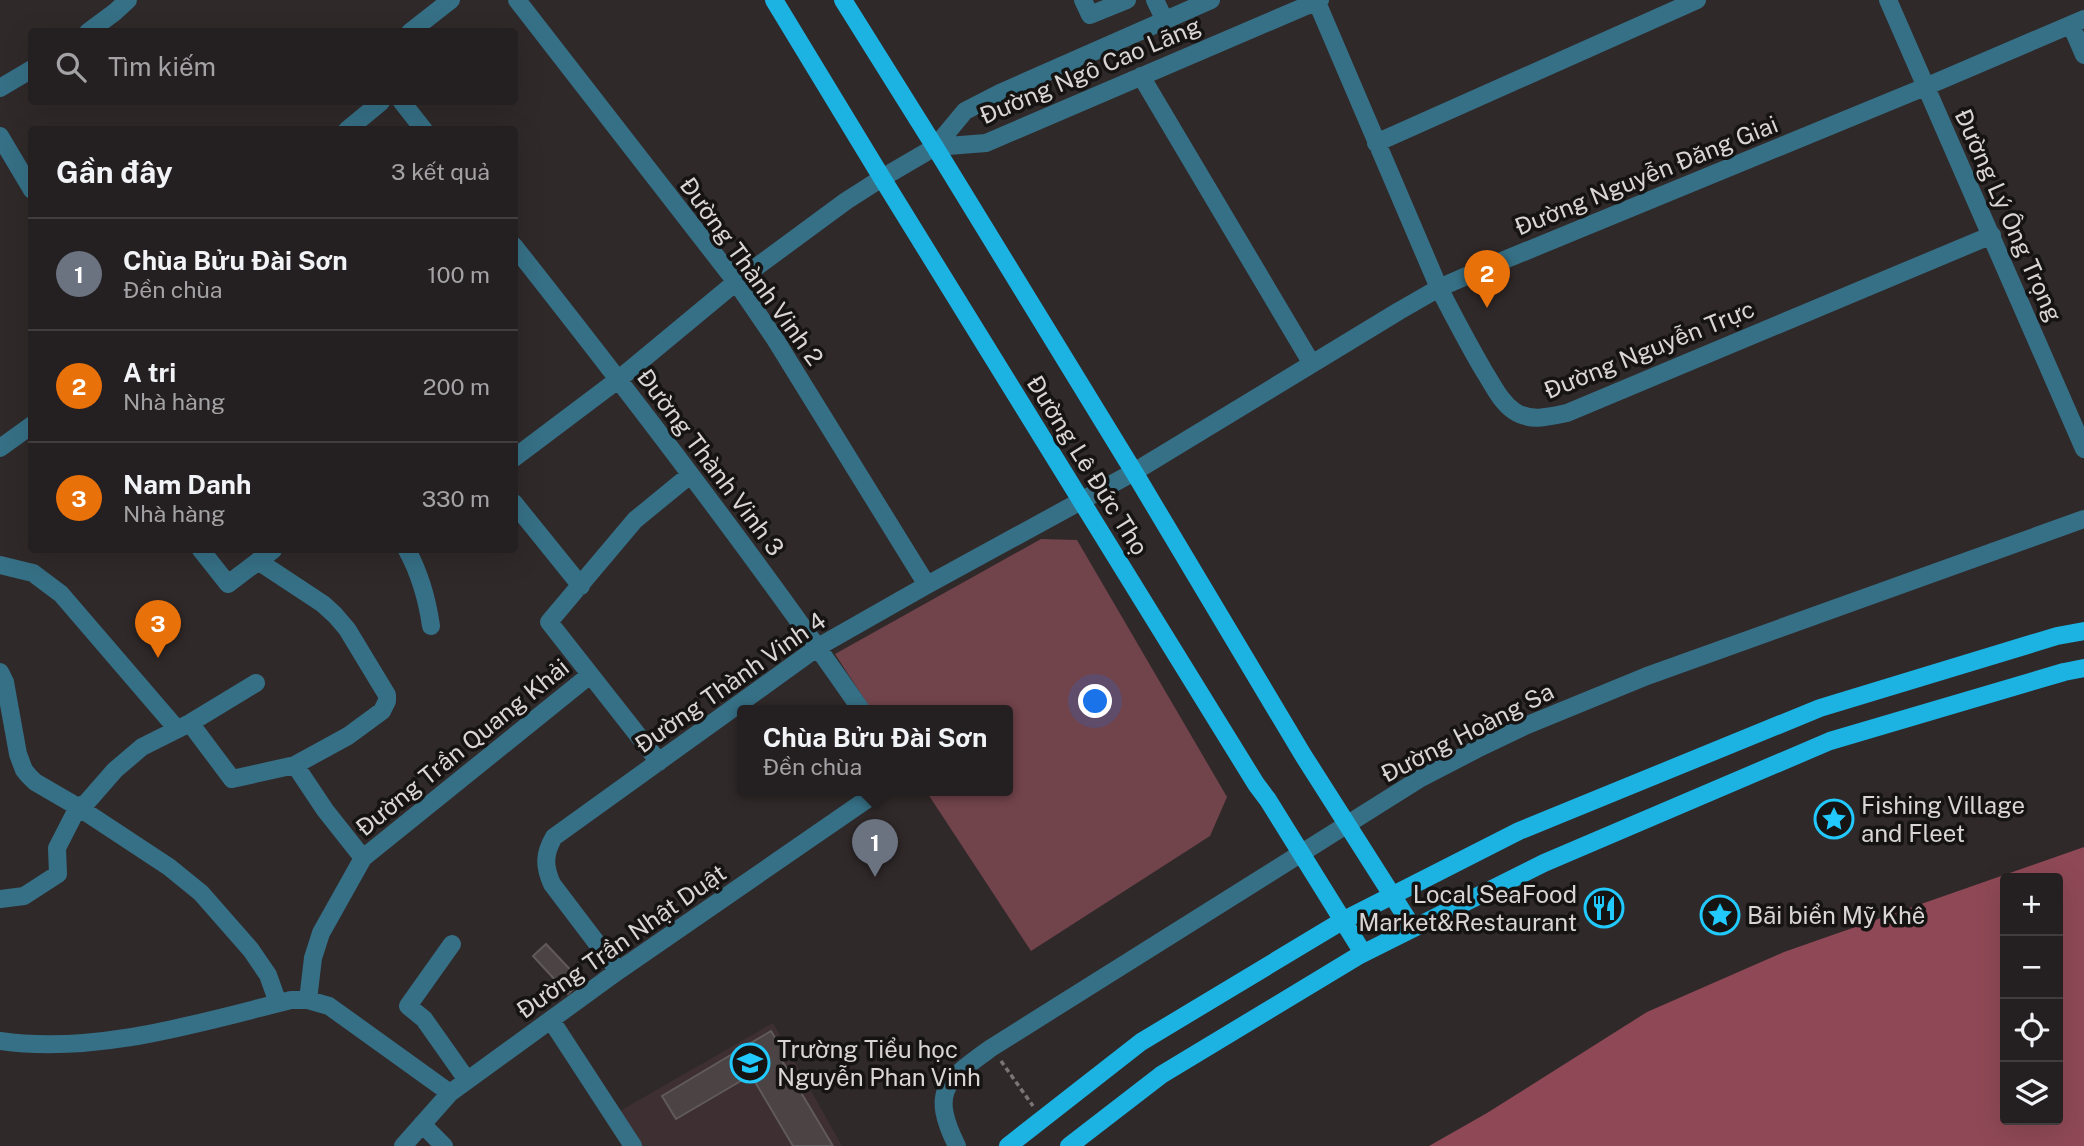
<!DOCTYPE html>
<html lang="vi">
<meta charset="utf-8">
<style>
body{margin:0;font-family:"Public Sans",sans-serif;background:#2c2729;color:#f1f3f6}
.controls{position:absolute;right:21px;bottom:21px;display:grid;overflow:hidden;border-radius:7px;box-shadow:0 7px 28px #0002}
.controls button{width:63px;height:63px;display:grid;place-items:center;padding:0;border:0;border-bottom:2px solid #413d3e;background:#241f20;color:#f1f3f6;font:35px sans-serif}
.you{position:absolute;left:1096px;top:702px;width:24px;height:24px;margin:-18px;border:5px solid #fff;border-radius:50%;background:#1a73e8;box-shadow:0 0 0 10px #1a73e833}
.badge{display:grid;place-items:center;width:46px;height:46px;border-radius:50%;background:#21c9fd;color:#fff;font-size:23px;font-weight:700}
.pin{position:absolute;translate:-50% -58px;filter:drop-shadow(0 2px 4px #0008)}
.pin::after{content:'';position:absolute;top:37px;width:24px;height:21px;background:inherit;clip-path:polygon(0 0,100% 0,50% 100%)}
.popup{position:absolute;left:737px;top:705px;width:276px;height:91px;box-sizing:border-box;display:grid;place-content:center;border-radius:7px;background:#241f20;filter:drop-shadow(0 2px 5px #0005);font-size:23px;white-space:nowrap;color:#a3a2a5}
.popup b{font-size:26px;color:#f1f3f6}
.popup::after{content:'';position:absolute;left:50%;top:100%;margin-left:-14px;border:14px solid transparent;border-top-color:#241f20}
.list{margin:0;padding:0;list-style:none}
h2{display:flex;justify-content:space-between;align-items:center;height:91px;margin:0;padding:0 28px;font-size:30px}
h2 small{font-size:23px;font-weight:400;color:#a3a2a5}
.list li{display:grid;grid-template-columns:46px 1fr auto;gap:21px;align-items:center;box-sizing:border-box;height:112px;padding:0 28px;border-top:2px solid #413d3e}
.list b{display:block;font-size:26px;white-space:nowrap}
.list p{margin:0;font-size:23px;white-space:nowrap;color:#a3a2a5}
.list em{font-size:23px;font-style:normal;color:#a3a2a5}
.icon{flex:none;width:38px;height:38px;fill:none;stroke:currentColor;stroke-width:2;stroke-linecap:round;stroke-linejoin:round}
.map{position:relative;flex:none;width:2084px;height:1146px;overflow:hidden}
.search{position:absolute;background:#241f20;box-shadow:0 7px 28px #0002;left:28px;top:28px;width:490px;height:77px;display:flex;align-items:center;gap:18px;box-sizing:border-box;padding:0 24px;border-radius:7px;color:#a3a2a5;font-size:26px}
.panel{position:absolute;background:#241f20;box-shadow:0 7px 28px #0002;left:28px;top:126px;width:490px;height:427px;border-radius:7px}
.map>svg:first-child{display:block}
.built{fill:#3e3032}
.green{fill:#71434b}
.water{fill:#8f4956;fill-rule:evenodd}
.building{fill:#4b4344;stroke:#615a5a;stroke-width:2}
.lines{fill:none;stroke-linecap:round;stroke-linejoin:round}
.path{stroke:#7b7676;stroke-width:3.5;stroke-dasharray:5 3.5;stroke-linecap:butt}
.minor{stroke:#367086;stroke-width:18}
.major{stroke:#1cb3e2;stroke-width:18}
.labels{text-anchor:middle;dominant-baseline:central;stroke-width:7;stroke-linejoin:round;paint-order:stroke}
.street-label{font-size:24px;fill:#d9d5d5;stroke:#161313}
.poi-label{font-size:24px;fill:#d9d5d5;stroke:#161313;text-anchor:start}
</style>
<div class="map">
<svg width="2084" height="1146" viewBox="0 0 2084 1146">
<rect width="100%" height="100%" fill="#30292a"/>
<path class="built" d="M773 1023 842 1146H641L618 1112Z"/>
<path class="green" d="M1041 539 1077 540 1227 797 1210 836 1031 951 926 791H1008V711H872L835 654Z"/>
<path class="water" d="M2084 847V1146H1429L1487 1113 1647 1012 1784 952ZM2005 878H2058V1120H2005Z"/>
<path class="building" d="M546 944 581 981 568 994 533 956Z
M771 1031 786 1056 781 1059 833 1146H793L751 1075 676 1119 662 1096Z"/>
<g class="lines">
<path class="path" d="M1001 1061 1033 1106"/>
<path class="minor" d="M517 0 736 282 775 339 927 585
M1083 0 1090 15 1127 0
M1155 0 1165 21
M1316 0 1439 288C1454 317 1468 344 1484 371 1493 385 1500 401 1514 411 1530 422 1549 417 1567 413L1992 235
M1888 0 2084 449
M2071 25 2084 55
M88 32 115 12 128 0
M410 32 451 0
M1141 76 1312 364
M0 88 32 69
M402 102 424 130
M347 130 381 102
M0 136 32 190
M1376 143 1697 0
M935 147 986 143 1320 0
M514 246C634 398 752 552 862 711
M0 448 32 425
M514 458 619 379 736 282 846 201 882 178 935 147 965 111 1000 93 1211 0
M514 503 581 586
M201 550 228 584 273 550
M407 550C420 574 427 598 431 626
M258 561 323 604 335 615 347 629 387 695V701L382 711 348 736 295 765
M0 565 33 573 61 594 177 729
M0 672 5 682 18 754 24 770 29 776 35 782 78 807 169 867 201 893 251 950 268 975 278 1003
M190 723 232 779 295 765 325 810 363 858 590 675
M659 762 549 622 635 520 690 475
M78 807 87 802 115 770 142 747 190 723 256 683
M0 899 24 896 58 874 57 848 78 807
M452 944 408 1006 424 1019 467 1080
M618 971 552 884C544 866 544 854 554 837L818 647 927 585 1134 472 1399 311 1439 288 1480 270 1925 87 2084 19
M308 1000 313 958 321 933 363 858
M551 1020 633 1146
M0 1041C96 1055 198 1023 291 1000H308L329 1006 450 1093
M422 1124 444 1146
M403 1146 450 1093 618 971 879 791
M957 1146C929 1090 947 1080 991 1048L1421 778 1477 749 1525 726 1647 676 2084 519"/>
<path class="major" d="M774 0 882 178 1256 784 1268 800 1363 953
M843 0 935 147 1134 472 1303 755 1413 928
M1008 1146 1141 1042 1342 921 1519 831 1820 708 2057 636 2084 631
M1069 1146 1161 1075 1358 956 1544 863 1830 741 2064 672 2084 668"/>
</g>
<defs>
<symbol id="sight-ring" viewBox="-11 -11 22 22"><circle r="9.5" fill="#161313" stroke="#21c9fd" stroke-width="1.5"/><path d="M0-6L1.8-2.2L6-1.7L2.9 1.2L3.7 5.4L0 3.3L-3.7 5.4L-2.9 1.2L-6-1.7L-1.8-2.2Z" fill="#21c9fd"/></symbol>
<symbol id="restaurant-ring" viewBox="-11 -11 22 22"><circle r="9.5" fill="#161313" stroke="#21c9fd" stroke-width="1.5"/><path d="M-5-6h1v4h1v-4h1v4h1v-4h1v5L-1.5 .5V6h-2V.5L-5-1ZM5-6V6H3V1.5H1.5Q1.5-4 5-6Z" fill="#21c9fd"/></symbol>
<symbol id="school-ring" viewBox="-11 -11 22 22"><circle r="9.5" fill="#161313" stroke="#21c9fd" stroke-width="1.5"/><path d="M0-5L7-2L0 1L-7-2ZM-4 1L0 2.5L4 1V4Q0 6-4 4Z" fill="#21c9fd"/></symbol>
</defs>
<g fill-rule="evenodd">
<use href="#sight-ring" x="1812" y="797" width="44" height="44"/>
<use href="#restaurant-ring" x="1582" y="886" width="44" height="44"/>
<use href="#sight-ring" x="1698" y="893" width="44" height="44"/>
<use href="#school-ring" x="728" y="1041" width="44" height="44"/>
</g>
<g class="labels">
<g class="street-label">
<text transform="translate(1090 70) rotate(-23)">Đường Ngô Cao Lãng</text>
<text transform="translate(1646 175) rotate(-22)">Đường Nguyễn Đăng Giai</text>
<text transform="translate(2009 215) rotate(66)">Đường Lý Ông Trọng</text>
<text transform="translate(752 271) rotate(54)">Đường Thành Vinh 2</text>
<text transform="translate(1649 349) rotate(-22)">Đường Nguyễn Trực</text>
<text transform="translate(711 462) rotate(53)">Đường Thành Vinh 3</text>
<text transform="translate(1088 465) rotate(58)">Đường Lê Đức Thọ</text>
<text transform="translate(730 682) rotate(-35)">Đường Thành Vinh 4</text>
<text transform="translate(1467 732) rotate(-27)">Đường Hoàng Sa</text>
<text transform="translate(462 747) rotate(-39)">Đường Trần Quang Khải</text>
<text transform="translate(621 941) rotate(-35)">Đường Trần Nhật Duật</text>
</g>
<g class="poi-label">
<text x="1861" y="805">Fishing Village<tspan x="1861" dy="28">and Fleet</tspan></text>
<text x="1577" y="894" text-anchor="end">Local SeaFood<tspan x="1577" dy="28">Market&amp;Restaurant</tspan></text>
<text x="1747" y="915">Bãi biển Mỹ Khê</text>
<text x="777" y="1049">Trường Tiểu học<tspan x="777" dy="28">Nguyễn Phan Vinh</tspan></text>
</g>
</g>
</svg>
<div class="controls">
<button>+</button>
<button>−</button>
<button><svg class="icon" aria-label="locate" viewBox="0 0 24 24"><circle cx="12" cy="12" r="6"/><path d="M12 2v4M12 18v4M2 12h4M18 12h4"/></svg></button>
<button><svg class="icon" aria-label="layers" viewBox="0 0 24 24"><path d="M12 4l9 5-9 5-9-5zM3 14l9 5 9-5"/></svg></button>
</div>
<div class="you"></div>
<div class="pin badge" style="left:875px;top:877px;background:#6b7280">1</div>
<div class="popup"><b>Chùa Bửu Đài Sơn</b>Đền chùa</div>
<div class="pin badge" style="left:1487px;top:308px;background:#e8710a">2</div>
<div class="pin badge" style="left:158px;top:658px;background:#e8710a">3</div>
<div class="search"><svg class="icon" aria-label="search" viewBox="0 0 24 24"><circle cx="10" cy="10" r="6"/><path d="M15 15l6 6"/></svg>Tìm kiếm</div>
<section class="panel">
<h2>Gần đây<small>3 kết quả</small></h2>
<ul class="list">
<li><span class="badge" style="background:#6b7280">1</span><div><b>Chùa Bửu Đài Sơn</b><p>Đền chùa</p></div><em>100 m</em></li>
<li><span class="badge" style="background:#e8710a">2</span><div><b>A tri</b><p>Nhà hàng</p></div><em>200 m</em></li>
<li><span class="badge" style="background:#e8710a">3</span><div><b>Nam Danh</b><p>Nhà hàng</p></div><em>330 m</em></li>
</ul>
</section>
</div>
